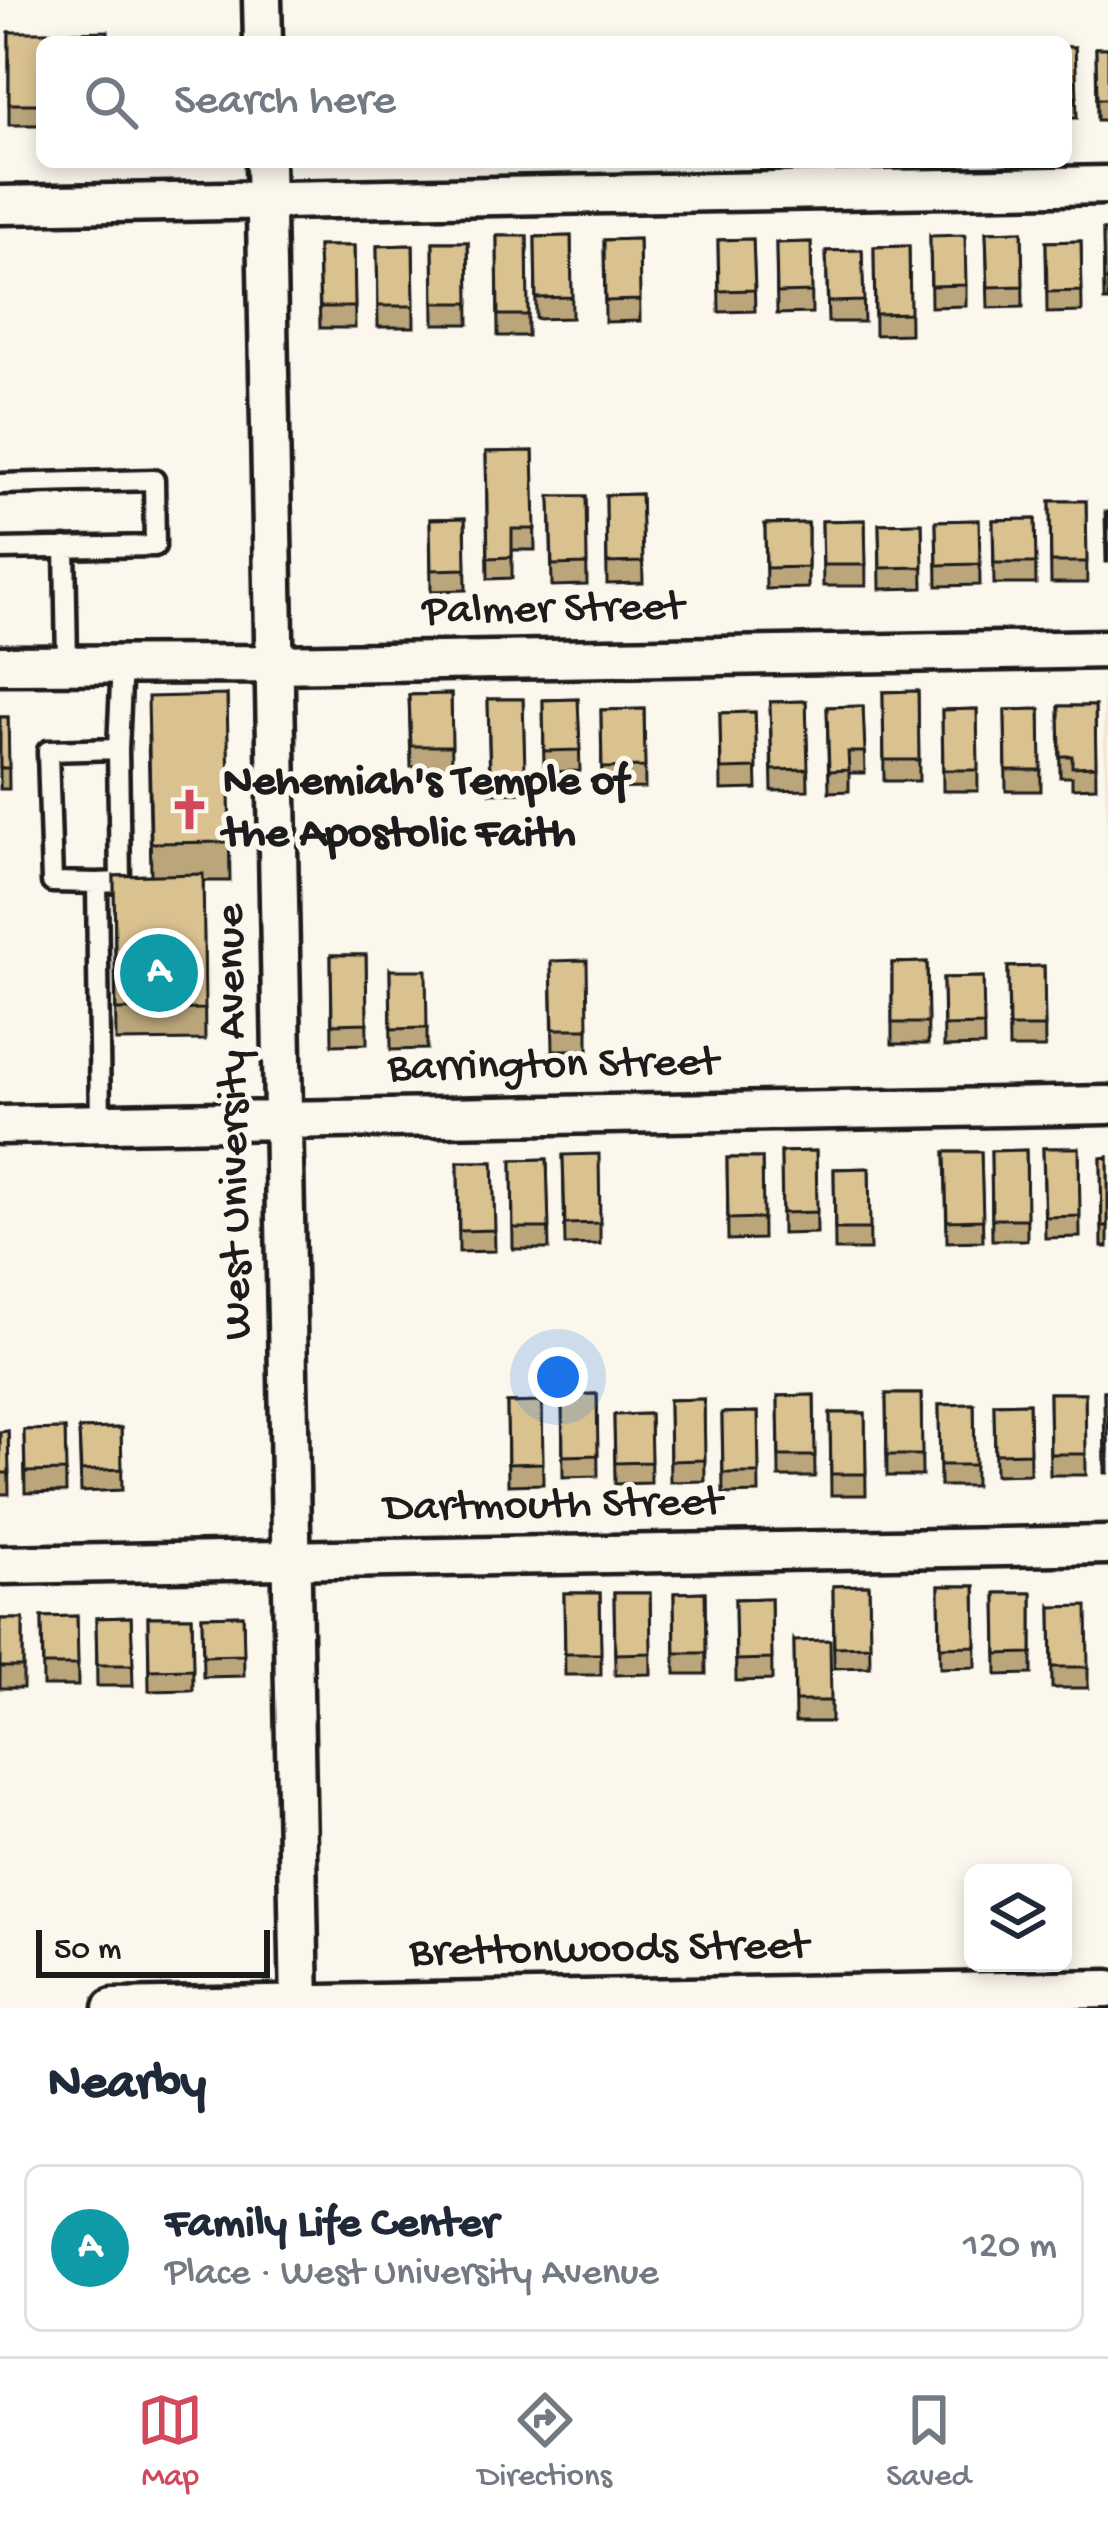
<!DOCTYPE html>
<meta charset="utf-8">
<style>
body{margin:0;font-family:"Gochi Hand",sans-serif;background:#f6f6f7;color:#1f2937}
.controls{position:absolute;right:36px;bottom:36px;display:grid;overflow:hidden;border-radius:18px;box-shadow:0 6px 18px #0003}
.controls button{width:108px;height:108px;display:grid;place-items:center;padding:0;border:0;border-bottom:3px solid #e0e1e3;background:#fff;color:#1f2937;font:60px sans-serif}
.scale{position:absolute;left:36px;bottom:30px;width:234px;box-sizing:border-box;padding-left:12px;border:6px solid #1c1c1c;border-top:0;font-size:33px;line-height:42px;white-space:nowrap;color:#1c1c1c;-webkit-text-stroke:9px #fbf7ec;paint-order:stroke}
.you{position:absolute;left:558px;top:1377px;width:42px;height:42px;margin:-30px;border:9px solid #fff;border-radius:50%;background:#1a73e8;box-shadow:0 0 0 18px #1a73e833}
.badge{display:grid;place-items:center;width:78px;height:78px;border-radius:50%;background:#d1495b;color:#fff;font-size:39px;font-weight:700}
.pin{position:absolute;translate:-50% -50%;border:6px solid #fff;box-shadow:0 3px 12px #0006}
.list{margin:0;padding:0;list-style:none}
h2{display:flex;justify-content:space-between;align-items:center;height:156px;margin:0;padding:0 48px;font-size:51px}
h2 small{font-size:39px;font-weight:400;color:#747a83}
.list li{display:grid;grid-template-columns:78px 1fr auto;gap:36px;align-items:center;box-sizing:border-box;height:168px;margin:0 24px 24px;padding:0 24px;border:3px solid #e0e1e3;border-radius:18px}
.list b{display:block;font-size:45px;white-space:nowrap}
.list p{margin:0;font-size:39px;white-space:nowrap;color:#747a83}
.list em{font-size:39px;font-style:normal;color:#747a83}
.icon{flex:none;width:66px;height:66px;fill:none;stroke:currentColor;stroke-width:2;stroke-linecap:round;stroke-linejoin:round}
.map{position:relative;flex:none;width:1108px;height:2008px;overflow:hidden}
.search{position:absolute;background:#fff;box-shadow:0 6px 18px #0003;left:36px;right:36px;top:36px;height:132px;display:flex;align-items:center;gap:30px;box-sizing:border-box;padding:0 42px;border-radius:18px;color:#747a83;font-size:45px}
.sheet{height:348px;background:#fff}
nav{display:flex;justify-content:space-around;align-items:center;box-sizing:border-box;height:168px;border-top:3px solid #e0e1e3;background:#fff;font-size:33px;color:#747a83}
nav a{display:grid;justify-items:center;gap:6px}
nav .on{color:#d1495b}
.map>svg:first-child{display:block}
.built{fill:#f1e7d0}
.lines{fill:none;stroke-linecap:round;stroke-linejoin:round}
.lane-casing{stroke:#1c1c1c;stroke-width:27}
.street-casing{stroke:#1c1c1c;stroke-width:45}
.lane{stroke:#fbf7ec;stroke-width:18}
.street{stroke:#fbf7ec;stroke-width:36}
.wall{fill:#bba67c;stroke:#1c1c1c;stroke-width:3}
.building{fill:#dac190;stroke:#1c1c1c;stroke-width:3}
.labels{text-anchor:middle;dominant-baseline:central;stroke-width:10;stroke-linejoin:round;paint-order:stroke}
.street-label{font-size:45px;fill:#1c1c1c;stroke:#fbf7ec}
.poi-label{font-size:45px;font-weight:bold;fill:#1c1c1c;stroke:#fbf7ec;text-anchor:start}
</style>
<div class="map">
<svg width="1108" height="2008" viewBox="0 0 1108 2008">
<rect width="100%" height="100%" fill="#fbf7ec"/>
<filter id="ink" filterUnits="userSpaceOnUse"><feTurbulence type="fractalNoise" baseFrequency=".00833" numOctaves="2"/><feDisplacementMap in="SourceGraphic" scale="24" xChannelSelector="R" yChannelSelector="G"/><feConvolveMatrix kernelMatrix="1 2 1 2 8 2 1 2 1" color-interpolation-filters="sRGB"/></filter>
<g filter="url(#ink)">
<path class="built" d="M1108 674V870L1102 680Z"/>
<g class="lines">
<defs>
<path id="lane" d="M0 484 154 480 155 546 0 549
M65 547 67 663
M97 883 52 882 48 751 118 749
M100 1123 97 883 120 882 118 749 122 662"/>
<path id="street" d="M262 0 263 42
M265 162 300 2008
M0 205 1108 185
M0 665 275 664 1108 649
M0 1125 1108 1105
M0 1565 1108 1545
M113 2008 1108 1989"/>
</defs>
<use href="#lane" class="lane-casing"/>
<use href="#street" class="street-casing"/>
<use href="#lane" class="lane"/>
<use href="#street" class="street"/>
</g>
<path class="wall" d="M9 32 42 42V125H9Z
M1066 47H1075L1077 118H1066Z
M1096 48H1108V120H1097Z
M1103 230H1108V301H1104Z
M1022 231 1023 307 988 308 986 232Z
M497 236H527L528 336H498Z
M571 236 572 318 536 319 535 237Z
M930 236 966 285V306L931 307Z
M639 239 640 321 605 322 604 240Z
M753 239 755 311 719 312 718 240Z
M1081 241 1082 312 1047 313 1046 242Z
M433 242H468L469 324H434Z
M811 242 812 313 777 314 776 243Z
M413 245 414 327H378L377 246Z
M318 246H354L355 328H320Z
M909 246 910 334 875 335 874 247Z
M862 250 864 322H828L826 251Z
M533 451 535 550H512V578L488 579 486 452Z
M641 494 643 583 607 584 606 495Z
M550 496H586L587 585 552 586Z
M1050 501H1086L1087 583H1051Z
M465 518 466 590 431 591 430 519Z
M1035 519 1036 584H994L993 520Z
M865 520 866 586H823L822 521Z
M979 520 980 585 937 586 936 521Z
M808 523V588L766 589 765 524Z
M922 523 923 588 880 589 879 524Z
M918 691 919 781H884L883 692Z
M451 694 452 767H411L409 695Z
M227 695 230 881H203L205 1040 116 1041 114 876 151 875 148 736Z
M488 699H523L525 792 490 793Z
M578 699 580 771 544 772 543 700Z
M806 701 808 790 772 791 770 702Z
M863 706 865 773H849V791L829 792 827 707Z
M1059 706H1095L1096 787 1072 788V777H1060Z
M644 709 645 788 602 789 601 710Z
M977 709 978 791H943L942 710Z
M1040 709 1041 791H1006L1005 710Z
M755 712 757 789 721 790 720 713Z
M0 717H8L9 789H0Z
M331 955H366L367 1044 332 1045Z
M551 961 588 1029V1050H553Z
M927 962 928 1044H892V963Z
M1044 966 1045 1048H1009L1008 967Z
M390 970 427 1028V1049L391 1050Z
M983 977 984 1046 944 1047 943 978Z
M1043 1148H1079L1080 1237 1045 1238Z
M1026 1150 1027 1240H992L991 1151Z
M816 1151 817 1233 782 1234 781 1152Z
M945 1152H981L983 1241 947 1242Z
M563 1155 600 1223V1244L565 1245Z
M1108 1157V1247H1102L1101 1158Z
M727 1158H762L763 1239 728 1240Z
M547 1159 549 1249H513L512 1160Z
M458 1162H493L495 1251 459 1252Z
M869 1168 870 1250H835L834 1169Z
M1104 1391H1108V1473H1105Z
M1049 1393H1085L1086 1475H1050Z
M597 1394 598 1476 563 1477 562 1395Z
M886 1394H921L922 1476H887Z
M814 1395 815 1477H779L778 1396Z
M704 1399 705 1481 670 1482 669 1400Z
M542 1402 543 1484 508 1485 507 1403Z
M1029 1403 1030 1474 995 1475 994 1404Z
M974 1404 975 1486H940L939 1405Z
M758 1412 759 1493 723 1494 722 1413Z
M830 1413H865L866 1495H831Z
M650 1414 651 1483 615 1484 614 1415Z
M121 1428 122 1490 81 1492 79 1429Z
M65 1429 66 1492 25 1493 24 1430Z
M8 1431 9 1494H0V1432Z
M869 1585 870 1667 834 1668 833 1586Z
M939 1586H975L976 1667 940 1668Z
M705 1592 706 1674H675L674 1593Z
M564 1593H600L601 1675H565Z
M614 1593H650L651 1674 615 1675Z
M996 1593H1032V1674L997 1675Z
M771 1598 772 1680 736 1681 735 1599Z
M1051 1607 1088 1667V1688H1052Z
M243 1615 244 1676 203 1677 202 1616Z
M77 1616 78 1686H43L42 1617Z
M131 1617 133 1686H97L96 1618Z
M148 1617H192L193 1690 149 1691Z
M0 1619H23V1688H0Z
M794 1641 831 1701V1722H795Z"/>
<path class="building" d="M108 31V42H65V32Z
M9 32H51V42H42V104H9Z
M1066 47H1075L1077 97H1066Z
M1096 48H1108V99H1097Z
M1103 230H1108V280H1104Z
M1022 231 1023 286 988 287 986 232Z
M965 235 966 285 931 286 930 236Z
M497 236H527L528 315H498Z
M571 236 572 297 536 298 535 237Z
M639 239 640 300 605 301 604 240Z
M753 239 755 290 719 291 718 240Z
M1081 241 1082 291 1047 292 1046 242Z
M433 242H468L469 303H434Z
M811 242 812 292 777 293 776 243Z
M413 245 414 306H378L377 246Z
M318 246H354L355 307H320Z
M909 246 910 313 875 314 874 247Z
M862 250 864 301 828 302 826 251Z
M533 451 535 529H512V557L488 558 486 452Z
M641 494 643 562 607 563 606 495Z
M550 496H586L587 564 552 565Z
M1050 501H1086L1087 562H1051Z
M1105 512H1108V562H1106Z
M465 518 466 569 431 570 430 519Z
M1035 519 1036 563H994L993 520Z
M865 520 866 565H823L822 521Z
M979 520 980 564 937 565 936 521Z
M808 523V567L766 568 765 524Z
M922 523 923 567 880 568 879 524Z
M918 691 919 760H884L883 692Z
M451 694 452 746H411L409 695Z
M227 695 230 842 151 843 148 697Z
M488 699H523L525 772H490Z
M578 699 580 750 544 751 543 700Z
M806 701 808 769 772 770 770 702Z
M863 706 865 752H848L849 770 829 771 827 707Z
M1059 706H1095L1096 766 1072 767V756H1060Z
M644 709 645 767 602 768 601 710Z
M977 709 978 770H943L942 710Z
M1040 709 1041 770H1006L1005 710Z
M755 712 757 768 721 769 720 713Z
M0 717H8L9 768H0Z
M203 874 205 1009 116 1010 114 876Z
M331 955H366L367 1023 332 1024Z
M587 960 588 1029H553L551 961Z
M927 962 928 1023H892V963Z
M1044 966 1045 1027H1009L1008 967Z
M390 970H426L427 1028 391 1029Z
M983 977 984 1025 944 1026 943 978Z
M1043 1148H1079L1080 1216 1045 1217Z
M1026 1150 1027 1219H992L991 1151Z
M816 1151 817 1212 782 1213 781 1152Z
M945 1152H981L983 1220 947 1221Z
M599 1154 600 1223 565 1224 563 1155Z
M1108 1157V1226H1102L1101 1158Z
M727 1158H762L763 1218 728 1219Z
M547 1159 549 1228H513L512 1160Z
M458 1162H493L495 1230 459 1231Z
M869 1168 870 1229H835L834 1169Z
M1104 1391H1108V1452H1105Z
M1049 1393H1085L1086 1454H1050Z
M597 1394 598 1455 563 1456 562 1395Z
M886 1394H921L922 1455H887Z
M814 1395 815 1456H779L778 1396Z
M704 1399 705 1460 670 1461 669 1400Z
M542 1402 543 1463 508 1464 507 1403Z
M1029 1403 1030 1453 995 1454 994 1404Z
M974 1404 975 1465H940L939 1405Z
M758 1412 759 1473H723L722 1413Z
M830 1413H865L866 1474H831Z
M650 1414 651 1462 615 1463 614 1415Z
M121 1428 122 1469 81 1471 79 1429Z
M65 1429 66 1471 25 1472 24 1430Z
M8 1431 9 1473H0V1432Z
M869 1585 870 1646 834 1647 833 1586Z
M939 1586H975L976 1646 940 1647Z
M705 1592 706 1653H675L674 1593Z
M564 1593H600L601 1654H565Z
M614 1593H650L651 1653 615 1654Z
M996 1593H1032V1653L997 1654Z
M771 1598 772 1659 736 1660 735 1599Z
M1087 1606 1088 1667H1052L1051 1607Z
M243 1615 244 1655 203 1656 202 1616Z
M77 1616 78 1665H43L42 1617Z
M131 1617 133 1665H97L96 1618Z
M148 1617H192L193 1669 149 1670Z
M0 1619H23V1667H0Z
M830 1640 831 1701H795L794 1641Z"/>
</g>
<defs>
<symbol id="church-bare" viewBox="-9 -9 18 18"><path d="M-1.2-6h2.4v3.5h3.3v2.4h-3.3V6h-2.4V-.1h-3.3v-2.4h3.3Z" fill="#d1495b" stroke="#fbf7ec" stroke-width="2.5" paint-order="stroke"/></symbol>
</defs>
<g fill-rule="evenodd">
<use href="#church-bare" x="160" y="780" width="59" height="59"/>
</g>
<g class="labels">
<g class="street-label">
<text transform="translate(553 611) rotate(-1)">Palmer Street</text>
<text transform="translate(553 1067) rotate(-1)">Barrington Street</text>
<text transform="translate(236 1122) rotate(-91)">West University Avenue</text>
<text transform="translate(553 1507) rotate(-1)">Dartmouth Street</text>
<text transform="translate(609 1951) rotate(-1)">Brettonwoods Street</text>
</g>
<g class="poi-label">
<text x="223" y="783">Nehemiah's Temple of<tspan x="223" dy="52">the Apostolic Faith</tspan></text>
</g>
</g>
</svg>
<div class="controls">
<button><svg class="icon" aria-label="layers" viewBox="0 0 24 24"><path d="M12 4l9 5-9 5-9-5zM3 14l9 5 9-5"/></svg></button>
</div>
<div class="scale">50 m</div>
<div class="you"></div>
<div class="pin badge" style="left:159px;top:973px;background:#0f9aa8">A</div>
<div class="search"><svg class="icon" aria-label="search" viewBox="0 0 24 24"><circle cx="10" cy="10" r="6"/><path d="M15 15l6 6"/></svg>Search here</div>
</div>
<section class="sheet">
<h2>Nearby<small></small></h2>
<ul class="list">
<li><span class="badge" style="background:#0f9aa8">A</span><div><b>Family Life Center</b><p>Place · West University Avenue</p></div><em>120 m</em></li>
</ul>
</section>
<nav>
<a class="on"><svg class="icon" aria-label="map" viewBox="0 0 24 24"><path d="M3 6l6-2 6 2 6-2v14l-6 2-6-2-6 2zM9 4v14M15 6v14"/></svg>Map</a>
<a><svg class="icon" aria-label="directions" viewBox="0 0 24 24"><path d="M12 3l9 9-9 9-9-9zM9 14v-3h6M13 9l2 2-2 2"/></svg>Directions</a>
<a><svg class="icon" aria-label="saved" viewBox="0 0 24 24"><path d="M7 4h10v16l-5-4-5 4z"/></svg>Saved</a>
</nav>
